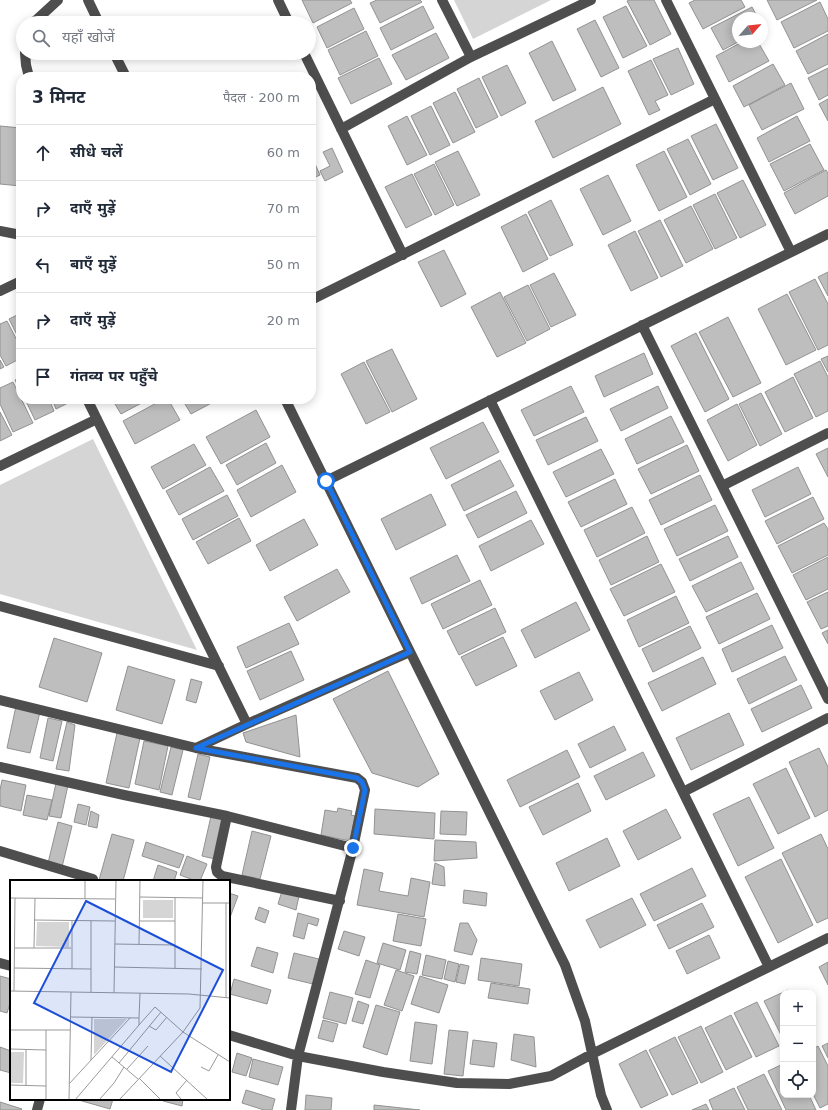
<!DOCTYPE html>
<html lang="hi">
<meta charset="utf-8">
<style>
body{margin:0;font-family:"DejaVu Sans","Noto Sans Devanagari",sans-serif;background:#f2f2f3;color:#1f2937}
.controls{position:absolute;right:12px;bottom:12px;display:grid;overflow:hidden;border-radius:8px;box-shadow:0 2px 10px #0003}
.controls button{width:36px;height:36px;display:grid;place-items:center;padding:0;border:0;border-bottom:1px solid #e0e1e3;background:#fff;color:#1f2937;font:20px sans-serif}
.compass{position:absolute;left:732px;top:12px;width:36px;height:36px;border-radius:50%;background:#fff;box-shadow:0 2px 10px #0003;rotate:63deg}
.stop{position:absolute;width:12px;height:12px;margin:-9px;border:3px solid #1a73e8;border-radius:50%;background:#fff}
.stop.end{background:#1a73e8;border-color:#fff;box-shadow:0 1px 4px #0008}
.list{margin:0;padding:0;list-style:none}
h2{display:flex;justify-content:space-between;align-items:center;height:52px;margin:0;padding:0 16px;font-size:17px}
h2 small{font-size:13px;font-weight:400;color:#747a83}
.list li{display:grid;grid-template-columns:26px 1fr auto;gap:12px;align-items:center;box-sizing:border-box;height:56px;padding:0 16px;border-top:1px solid #e0e1e3}
.list b{display:block;font-size:15px;white-space:nowrap}
.list em{font-size:13px;font-style:normal;color:#747a83}
.icon{flex:none;width:22px;height:22px;fill:none;stroke:currentColor;stroke-width:2;stroke-linecap:round;stroke-linejoin:round}
.map{position:relative;flex:none;width:828px;height:1110px;overflow:hidden}
.search{position:absolute;background:#fff;box-shadow:0 2px 10px #0003;left:16px;top:16px;width:300px;height:44px;display:flex;align-items:center;gap:10px;box-sizing:border-box;padding:0 14px;border-radius:22px;color:#747a83;font-size:15px}
.panel{position:absolute;background:#fff;box-shadow:0 2px 10px #0003;left:16px;top:72px;width:300px;height:332px;border-radius:16px}
.map>svg:first-child{display:block}
.green{fill:#d5d5d5}
.building{fill:#bebebe;stroke:#929292}
.lines{fill:none;stroke-linecap:round;stroke-linejoin:round}
.minor{stroke:#4e4e4e;stroke-width:10}
.route{stroke:#1a73e8;stroke-width:5}
.inset-road{fill:none;stroke:#999;stroke-width:1}
.view{fill:#1d4ed8;fill-opacity:0.15;stroke:#1d4ed8;stroke-width:2}
.inset-edge{fill:none;stroke:#000;stroke-width:2}
</style>
<div class="map">
<svg width="828" height="1110" viewBox="0 0 828 1110">
<rect width="100%" height="100%" fill="#fff"/>
<path class="green" d="M454 0H551L473 39Z
M93 439 197 650 0 594V485Z"/>
<path class="building" d="M302 0H350L352 3 313 23Z
M377 0H420L422 2 380 23 370 3Z
M629 0H654L671 34 650 45 627 1Z
M695 0H741L745 7 703 29 689 3Z
M767 0H817L777 20Z
M820 2 828 19V31L794 48 781 22Z
M423 6 434 28 391 50 380 28Z
M626 6 647 46 623 58 603 17Z
M752 7 758 18H738V42L723 50 711 28Z
M354 8 364 29 327 48 317 27Z
M595 20 619 68 601 77 577 29Z
M366 31 378 56 340 75 328 50Z
M436 33 449 58 406 80 392 55Z
M828 34V64L808 74 796 51Z
M552 41 576 90 553 101 529 53Z
M742 42H758L769 61 729 82 716 56Z
M678 48 694 84 671 95 653 59Z
M379 58 392 84 351 104 338 78Z
M651 60 668 95 655 101 660 110 649 115 628 71Z
M773 64 785 85 744 107 733 86Z
M507 65 526 103 501 116 482 77Z
M828 68V95L819 100 808 78Z
M479 78 498 117 476 128 457 89Z
M791 83 804 109 762 130 749 105Z
M603 87 621 124 553 158 535 121Z
M455 92 475 132 453 143 433 103Z
M828 99V121L819 104Z
M431 106 450 145 430 155 411 116Z
M407 116 427 155 407 165 388 126Z
M797 116 810 141 769 162 757 138Z
M716 124 738 168 713 180 691 136Z
M0 126 21 128V186L0 184Z
M688 139 711 184 690 195 667 149Z
M810 144 824 170 784 191 770 164Z
M332 148 343 172 325 181 320 171 330 166 323 152Z
M458 151 480 195 457 206 435 162Z
M664 151 687 197 659 211 636 165Z
M311 155 320 175 311 179Z
M434 164 454 205 435 215 414 174Z
M826 170 828 173V196L795 214 784 193Z
M412 174 432 215 406 228 385 187Z
M608 175 631 221 603 235 580 189Z
M743 180 766 225 740 238 717 193Z
M715 194 737 238 715 249 693 205Z
M551 200 573 245 550 256 528 212Z
M691 206 713 249 686 263 664 220Z
M526 214 548 259 523 272 501 227Z
M660 220 683 266 661 277 638 231Z
M635 231 658 278 631 291 608 245Z
M444 250 466 294 441 307 418 262Z
M828 272V296L818 277Z
M554 273 576 315 551 327 530 285Z
M815 279 828 304V345L818 350 789 292Z
M528 285 550 329 527 341 504 297Z
M500 292 526 343 497 357 471 307Z
M787 294 816 350 786 365 758 309Z
M21 313V343L9 319Z
M728 317 761 383 733 397 699 332Z
M7 321 21 348V358L6 366 0 355V324Z
M696 333 729 399 705 412 671 346Z
M392 349 417 399 392 412 366 361Z
M644 353 653 374 604 397 595 376Z
M828 356V372L821 359Z
M0 360 4 367 0 369Z
M820 361 828 377V411L816 417 794 374Z
M364 362 390 412 366 424 341 374Z
M21 377V392L15 380Z
M793 377 813 418 785 432 765 392Z
M13 382 33 423 13 432 0 404V388Z
M571 386 584 412 534 436 521 410Z
M658 386 668 408 621 431 610 409Z
M761 393 782 434 760 446 739 404Z
M25 399H49L54 411 35 420Z
M52 399H76L56 409Z
M112 399H149L121 414Z
M164 399H168L180 420 135 444 123 421Z
M182 399H219L191 414Z
M737 404 757 445 728 461 707 420Z
M256 410 270 437 221 464 206 437Z
M0 412 12 435 0 441Z
M671 416 684 442 637 464 625 439Z
M586 417 598 441 548 465 536 440Z
M483 422 499 452 446 479 430 448Z
M266 443 276 463 237 485 226 465Z
M194 444 206 465 163 489 151 467Z
M687 445 699 471 651 494 638 469Z
M828 448V477L816 454Z
M601 449 614 474 566 497 553 472Z
M500 460 514 486 464 511 451 485Z
M282 465 296 492 251 517 237 490Z
M210 467 224 491 179 515 166 491Z
M798 467 811 494 765 517 752 490Z
M700 475 712 500 661 525 649 500Z
M615 479 627 504 581 527 568 502Z
M516 491 527 513 478 538 466 515Z
M431 494 446 525 396 550 381 519Z
M227 495 238 516 193 540 182 519Z
M813 497 824 519 777 544 765 521Z
M715 505 728 531 677 556 664 529Z
M632 507 645 533 597 557 584 530Z
M239 518 251 541 208 564 196 542Z
M304 519 318 545 270 571 256 545Z
M531 520 544 544 491 571 479 546Z
M824 523 828 529V555L792 573 778 546Z
M647 536 659 562 611 585 599 560Z
M728 536 738 557 690 581 679 559Z
M457 555 470 581 422 604 410 578Z
M828 557V589L806 600 793 575Z
M741 562 754 589 706 612 692 586Z
M661 564 675 592 624 616 610 589Z
M337 569 350 592 297 621 284 597Z
M480 580 492 605 443 629 431 604Z
M828 592V626L821 629 807 602Z
M757 593 770 619 719 644 706 617Z
M676 596 689 623 639 647 627 620Z
M576 602 590 630 535 658 521 630Z
M495 608 506 632 459 655 447 631Z
M289 623 299 644 246 668 237 647Z
M772 625 783 648 732 672 722 649Z
M690 626 701 648 653 672 642 649Z
M828 630V644L822 633Z
M503 637 517 666 476 686 461 657Z
M54 638 102 653 87 702 39 687Z
M291 651 304 680 260 700 247 671Z
M785 656 797 680 749 704 737 679Z
M703 657 716 684 662 711 648 683Z
M128 666 175 680 162 724 116 710Z
M388 671 439 774 418 787 372 773 333 699Z
M579 672 593 700 555 720 540 691Z
M191 679 202 682 196 703 186 700Z
M801 685 812 708 762 732 751 709Z
M16 706 40 712 30 753 7 748Z
M729 713 744 745 691 770 676 738Z
M296 715 300 757 246 742 243 733Z
M48 718 62 721 53 761 40 758Z
M67 722 75 725 69 771 56 769Z
M614 726 626 750 590 768 578 744Z
M117 733 140 738 129 788 106 783Z
M144 741 168 746 159 790 135 784Z
M171 747 183 750 172 795 160 792Z
M819 748 828 767V810L815 817 789 762Z
M567 750 580 777 520 807 507 780Z
M643 752 655 776 606 800 594 776Z
M198 754 210 757 200 800 188 797Z
M786 768 810 818 778 834 753 784Z
M2 780 26 785 21 811 0 806V790Z
M56 783 68 785 61 818 49 816Z
M578 783 591 811 543 835 529 807Z
M27 795 52 800 47 820 23 815Z
M749 797 774 848 738 866 713 814Z
M78 804 90 807 86 825 74 822Z
M338 808 352 811 351 815 355 816 350 841 321 835 325 810 337 812Z
M375 809 435 813 434 839 374 834Z
M666 809 681 838 638 860 623 831Z
M91 811 99 815 97 828 88 826Z
M441 811 467 812 466 835 440 834Z
M211 816 224 818 215 859 202 856Z
M58 822 72 826 62 867 48 863Z
M252 831 271 836 260 879 242 875Z
M112 834 134 840 123 881 99 880Z
M821 834 828 849V918L817 923 782 853Z
M607 838 620 866 569 891 556 863Z
M435 840 476 842 477 858 434 861Z
M146 842 184 855 179 868 142 856Z
M187 856 207 864 200 881H196L180 875Z
M781 859 813 925 778 943 745 877Z
M435 863 444 867 445 886 432 884Z
M158 865 177 872 174 881H153Z
M692 868 706 896 654 921 640 894Z
M364 869 383 873 379 891 408 896 411 878 430 882 424 917 357 905Z
M464 890 487 893 486 906 463 903Z
M282 891 299 896 296 910 278 904Z
M229 893 238 896 229 920Z
M632 898 646 925 600 948 586 920Z
M702 903 714 927 669 949 657 925Z
M259 907 269 911 265 923 255 919Z
M298 913 319 919 317 926 308 923 304 939 293 936Z
M398 914 426 919 421 946 393 941Z
M460 923H468L477 940 472 955 454 951Z
M344 931 365 937 359 956 338 949Z
M709 935 720 958 687 974 676 951Z
M383 943 406 950 400 970 377 963Z
M257 947 278 953 273 973 251 966Z
M410 951 421 954 417 974 405 972Z
M294 953 319 959 313 984 288 978Z
M426 955 446 960 442 979 422 975Z
M481 958 522 964 519 986 478 980Z
M366 960 380 965 370 998 355 994Z
M448 961 459 964 455 982 444 979Z
M828 962V985L819 967Z
M460 964 469 966 465 984 456 982Z
M396 970 414 976 402 1011 384 1005Z
M0 976 11 979V1000L7 1013 0 1011Z
M420 976 448 985 439 1013 411 1004Z
M234 979 271 990 267 1004 230 994Z
M491 983 530 989 528 1004 488 998Z
M788 990 789 993H783V1039L764 1001Z
M330 992 353 998 346 1024 323 1018Z
M358 1001 369 1005 363 1024 352 1021Z
M757 1002 779 1046 756 1057 734 1013Z
M376 1005 400 1012 387 1055 363 1047Z
M731 1015 752 1057 726 1070 705 1028Z
M323 1020 338 1024 333 1042 318 1038Z
M415 1022 437 1025 432 1064 410 1061Z
M701 1026 723 1072 701 1083 678 1037Z
M449 1030 468 1032 463 1076 444 1074Z
M514 1034 534 1037 536 1067 511 1060Z
M675 1037 698 1083 672 1095 649 1050Z
M473 1040 497 1043 494 1067 470 1064Z
M828 1043V1058L822 1046Z
M818 1046 828 1066V1104L820 1108 813 1094V1049Z
M0 1047 11 1051V1073L0 1070Z
M646 1050 668 1095 641 1108 619 1064Z
M237 1053 252 1058 246 1076 232 1072Z
M253 1059 283 1067 278 1085 249 1077Z
M783 1064V1095H809L816 1110H786L768 1071Z
M764 1074 782 1110H748L737 1087Z
M734 1088 745 1110H713L709 1100Z
M246 1090 275 1099 272 1110H264L242 1103Z
M306 1095 332 1098 331 1110H305Z
M75 1099H113L110 1109Z
M164 1099H183L182 1106 163 1101Z
M0 1102 22 1109 21 1110H0Z
M706 1104 709 1110H692Z
M374 1105 420 1110H374Z"/>
<g class="lines">
<path class="minor" d="M88 0 99 23
M278 0 289 23
M442 0 471 57
M666 0 791 252
M33 23 58 0
M25 53 26 65 29 77
M114 53 126 77
M304 53 403 255
M341 129 471 57 591 0
M0 231 21 235
M0 291 21 281
M311 300 715 99
M642 325 828 699
M87 399 247 724 410 652
M285 399 565 965 585 1021 601 1095 607 1110
M490 400 769 967
M0 466 97 419
M326 481 828 234
M722 486 828 433
M0 606 219 666
M0 700 196 748 247 724
M196 748 357 778 362 782 365 790 353 848 298 1056 291 1110
M0 767 124 795 227 816 353 848
M683 792 828 718
M227 816 216 867 217 872 222 876 340 901
M0 851 93 879
M0 963 11 966
M229 1035 298 1056 383 1072 457 1083 509 1084 551 1076 592 1054 828 938
M37 1110 40 1099"/>
</g>
<g class="lines">
<path class="route" d="M326 481 410 652 196 748 357 778 362 782 365 790 353 848"/>
</g>
<g transform="translate(10 880)">
<rect width="220" height="220" fill="#fff"/>
<path d="M133 20H163V38H133ZM27 42H59V67L26 66ZM84 139H117L84 175ZM0 172H14L13 203H0Z" fill="#d5d5d5"/>
<path class="inset-road" d="M75 0V19M130 17 193 18M165 17V88M0 18 105 19M192 23H220M24 40 105 41M130 41H165M105 64 165 65M129 64 130 0M4 68H61M24 68 25 18M104 87 192 89M4 88 81 89M62 89V41M0 111 179 114 220 118M4 111 5 18M81 112V41M104 113 106 0M216 118V23M60 137 129 138 130 113M129 145 145 127 173 152 220 182M139 146 146 150 157 137M0 150H60M0 169 36 170M150 176 198 220M102 177 128 199M81 180 82 137M109 183 151 132M191 187 199 191 208 175M117 189 138 166M129 198 151 220M59 204 120 138M0 205 36 206M16 206V170M171 219 166 213 177 200M36 220V150M59 220 61 112M65 220 129 145V138M89 220 104 203 114 187M109 220 173 152 190 128 193 0"/>
<path class="view" d="M76 21 213 90 161 192 24 123Z"/>
<rect width="220" height="220" class="inset-edge"/>
</g>
</svg>
<div class="controls">
<button>+</button>
<button>−</button>
<button><svg class="icon" aria-label="locate" viewBox="0 0 24 24"><circle cx="12" cy="12" r="6"/><path d="M12 2v4M12 18v4M2 12h4M18 12h4"/></svg></button>
</div>
<svg class="compass" viewBox="-18 -18 36 36"><path d="M0-13l5 13h-10z" fill="#e53935"/><path d="M0 13l5-13h-10z" fill="#747a83"/></svg>
<div class="stop" style="left:326px;top:481px"></div>
<div class="stop end" style="left:353px;top:848px"></div>
<div class="search"><svg class="icon" aria-label="search" viewBox="0 0 24 24"><circle cx="10" cy="10" r="6"/><path d="M15 15l6 6"/></svg>यहाँ खोजें</div>
<section class="panel">
<h2>3 मिनट<small>पैदल · 200 m</small></h2>
<ul class="list">
<li><svg class="icon" aria-label="ahead" viewBox="0 0 24 24"><path d="M12 20V5M6 11l6-6 6 6"/></svg><div><b>सीधे चलें</b></div><em>60 m</em></li>
<li><svg class="icon" aria-label="right" viewBox="0 0 24 24"><path d="M7 20v-9h11M14 6l5 5-5 5"/></svg><div><b>दाएँ मुड़ें</b></div><em>70 m</em></li>
<li><svg class="icon" aria-label="left" viewBox="0 0 24 24"><path d="M17 20v-9H6M10 6l-5 5 5 5"/></svg><div><b>बाएँ मुड़ें</b></div><em>50 m</em></li>
<li><svg class="icon" aria-label="right" viewBox="0 0 24 24"><path d="M7 20v-9h11M14 6l5 5-5 5"/></svg><div><b>दाएँ मुड़ें</b></div><em>20 m</em></li>
<li><svg class="icon" aria-label="arrive" viewBox="0 0 24 24"><path d="M6 21V4h12l-3 4 3 4H6"/></svg><div><b>गंतव्य पर पहुँचे</b></div></li>
</ul>
</section>
</div>
